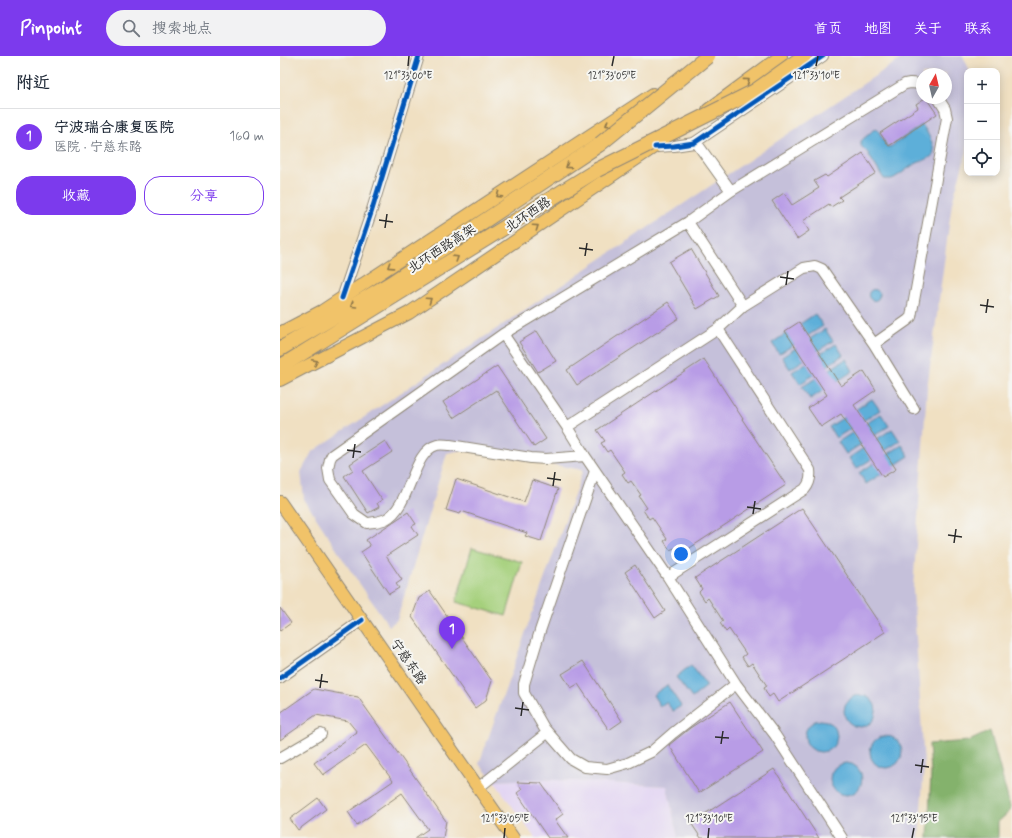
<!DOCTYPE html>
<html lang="zh">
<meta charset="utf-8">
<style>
body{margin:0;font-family:Mynerve,"LXGW WenKai TC",sans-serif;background:#f2f2f3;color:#1f2937}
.controls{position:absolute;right:12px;top:12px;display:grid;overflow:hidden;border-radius:8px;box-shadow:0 2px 10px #0003}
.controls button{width:36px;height:36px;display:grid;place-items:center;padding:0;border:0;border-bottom:1px solid #e0e1e3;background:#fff;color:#1f2937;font:20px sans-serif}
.compass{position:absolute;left:636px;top:12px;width:36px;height:36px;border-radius:50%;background:#fff;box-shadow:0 2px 10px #0003;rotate:8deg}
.you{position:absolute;left:401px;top:498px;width:14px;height:14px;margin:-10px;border:3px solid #fff;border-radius:50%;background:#1a73e8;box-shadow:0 0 0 6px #1a73e833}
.badge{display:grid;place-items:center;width:26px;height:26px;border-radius:50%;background:#7c3aed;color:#fff;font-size:13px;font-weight:700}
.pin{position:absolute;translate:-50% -33px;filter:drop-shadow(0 1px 2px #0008)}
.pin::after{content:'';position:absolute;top:21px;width:14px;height:12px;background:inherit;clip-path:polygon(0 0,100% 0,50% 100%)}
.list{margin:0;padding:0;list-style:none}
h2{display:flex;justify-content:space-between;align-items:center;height:52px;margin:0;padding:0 16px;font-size:17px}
h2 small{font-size:13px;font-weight:400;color:#747a83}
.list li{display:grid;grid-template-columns:26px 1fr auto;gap:12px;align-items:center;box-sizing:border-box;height:56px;padding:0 16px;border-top:1px solid #e0e1e3}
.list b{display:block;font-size:15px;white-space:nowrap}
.list p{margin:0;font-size:13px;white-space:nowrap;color:#747a83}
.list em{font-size:13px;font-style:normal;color:#747a83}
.actions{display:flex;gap:8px;padding:12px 16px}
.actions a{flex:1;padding:9px 0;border:1px solid #7c3aed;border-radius:16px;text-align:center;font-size:14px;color:#7c3aed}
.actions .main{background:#7c3aed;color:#fff}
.icon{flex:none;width:22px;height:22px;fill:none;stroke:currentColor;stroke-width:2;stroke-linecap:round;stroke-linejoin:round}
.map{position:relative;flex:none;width:732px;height:782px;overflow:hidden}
header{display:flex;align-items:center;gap:24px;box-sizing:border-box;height:56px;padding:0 20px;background:#7c3aed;color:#fff}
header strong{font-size:19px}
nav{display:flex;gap:22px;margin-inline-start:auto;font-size:14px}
.search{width:280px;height:36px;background:#f2f2f3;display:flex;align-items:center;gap:10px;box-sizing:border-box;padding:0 14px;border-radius:22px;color:#747a83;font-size:15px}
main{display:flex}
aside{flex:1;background:#fff}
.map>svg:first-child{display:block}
.built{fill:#e2d4f3}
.industrial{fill:#c5c0da;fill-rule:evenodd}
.green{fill:#a5d07c;stroke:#687e54}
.forest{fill:#84b26c;stroke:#586e4c}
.water{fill:#5dafd9;stroke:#446d82}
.building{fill:#b89ce6}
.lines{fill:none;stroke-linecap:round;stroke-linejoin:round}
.minor-casing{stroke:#8e8676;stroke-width:12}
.major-casing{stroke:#8e8676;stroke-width:14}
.highway-casing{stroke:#8e8676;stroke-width:16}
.minor{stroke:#fff;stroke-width:10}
.major{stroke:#f1c369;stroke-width:12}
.highway{stroke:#f1c369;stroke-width:14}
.highway-bridge-casing{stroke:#8e8676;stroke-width:16;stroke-linecap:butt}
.highway-bridge{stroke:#f1c369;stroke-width:14}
.cycleway-casing{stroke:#f6f6f2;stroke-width:8}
.cycleway{stroke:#0057b8;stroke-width:5}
.oneway{stroke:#8e774a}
.ticks{fill:none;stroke:#2b2b2b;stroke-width:1.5}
.labels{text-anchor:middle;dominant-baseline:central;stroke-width:4;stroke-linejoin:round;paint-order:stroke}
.street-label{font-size:13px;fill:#2b2b2b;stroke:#f6f6f2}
.ticks-label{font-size:10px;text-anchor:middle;fill:#2b2b2b;stroke:#f6f6f2;stroke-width:4;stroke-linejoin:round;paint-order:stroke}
</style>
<header>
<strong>Pinpoint</strong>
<div class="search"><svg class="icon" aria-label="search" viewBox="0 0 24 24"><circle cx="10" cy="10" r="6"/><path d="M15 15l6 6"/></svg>搜索地点</div>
<nav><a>首页</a><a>地图</a><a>关于</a><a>联系</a></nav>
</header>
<main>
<aside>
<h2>附近<small></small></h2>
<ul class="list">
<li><span class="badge">1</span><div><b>宁波瑞合康复医院</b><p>医院 · 宁慈东路</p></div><em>160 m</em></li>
</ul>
<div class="actions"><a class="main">收藏</a><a>分享</a></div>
</aside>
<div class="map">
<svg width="732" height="782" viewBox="0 0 732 782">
<rect width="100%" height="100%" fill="#f6f6f2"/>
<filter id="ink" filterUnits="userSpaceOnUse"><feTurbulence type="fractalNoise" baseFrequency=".025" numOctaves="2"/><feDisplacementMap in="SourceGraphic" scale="8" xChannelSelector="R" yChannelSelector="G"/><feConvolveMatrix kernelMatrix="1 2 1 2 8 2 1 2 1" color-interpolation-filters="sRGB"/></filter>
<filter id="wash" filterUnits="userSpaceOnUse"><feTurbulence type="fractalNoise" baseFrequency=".012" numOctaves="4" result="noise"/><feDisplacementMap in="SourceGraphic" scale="16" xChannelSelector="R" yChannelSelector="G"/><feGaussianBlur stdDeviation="0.9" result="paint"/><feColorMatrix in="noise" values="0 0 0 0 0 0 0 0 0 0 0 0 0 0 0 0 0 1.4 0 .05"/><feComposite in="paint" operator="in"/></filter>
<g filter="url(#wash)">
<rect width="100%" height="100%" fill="#f0e0c2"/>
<path class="built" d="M259 723 387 730 398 782H255L214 725Z"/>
<path class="industrial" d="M625 0H683L690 15H687V95L672 147 647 333 633 533 644 709 639 782H398L387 730 259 723 214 725 199 708 303 414 187 393 167 397 117 564 109 570 68 511 24 443 21 416 32 396ZM642 18H666V42H642Z"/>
<path class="green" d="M192 492 242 506 226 560 176 546Z"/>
<path class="forest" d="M710 675 731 754 718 766V782H648L651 716 649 688 689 685Z"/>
<path class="water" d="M642 69C646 73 657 93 653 99 650 103 638 106 633 109 627 113 621 118 614 122L611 123H604L590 101 588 97 581 90V85L583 83 588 79 593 74 595 73 598 74 607 91H610Z
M588.5 239a5.5 5.5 0 1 1 11 0a5.5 5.5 0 1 1-11 0Z
M535 258 543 270 499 298 492 287Z
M545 273 553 285 510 313 502 301Z
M556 288 563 299 520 328 512 316Z
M566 303 573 315 530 343 522 331Z
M592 343 600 354 556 382 549 371Z
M601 358 609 370 566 398 558 386Z
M612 373 620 385 576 413 569 402Z
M622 389 629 400 586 428 579 417Z
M411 609 427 630 412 642 396 621Z
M387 629 401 650 393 655 386 646 380 650 373 639Z
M564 655a16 16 0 1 1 32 0a16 16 0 1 1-32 0Z
M525 680a16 16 0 1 1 32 0a16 16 0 1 1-32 0Z
M590 696a16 16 0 1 1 32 0a16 16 0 1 1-32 0Z
M550 723a16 16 0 1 1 32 0a16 16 0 1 1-32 0Z"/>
<g id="blocks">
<path class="building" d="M645 42H646L657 58 609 90 600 77 638 52 636 48Z
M583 97 596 117 559 141 562 144 551 151 549 148 523 165 529 175 517 183 492 145 504 137 512 149 539 132 534 125 545 119 547 121Z
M411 193 439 240 417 253 389 206Z
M388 246 399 262 297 329 287 314Z
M519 266 561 330 584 315 596 334 574 349 616 413 603 421 561 358 541 371 528 352 547 339 505 275Z
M257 275 276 305 258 316 239 286Z
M424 303 463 363H462L506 429 399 499 394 492 390 494 384 485 387 483 372 461 369 463 363 454 367 452 359 440 361 439 351 425 348 427 342 418 345 416 330 394 327 396 321 387 325 385 317 374Z
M217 310 266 383 254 391 216 334 173 362 163 346Z
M105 385 112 396 83 415 102 444 97 447 99 451 88 457 64 420 73 414 70 408Z
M176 423 244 446 252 424 278 433 261 485 245 480 247 477 181 455 180 458 166 454Z
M522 452 605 576 498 646 493 638 489 641 484 632 487 630 472 607 468 610 462 601 466 598 449 573 446 576 440 567 443 565 428 542 425 545 419 536 422 533 415 522Z
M128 456 136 468 132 470 138 479 106 500 122 524 116 528 119 532 109 538 81 496 90 490 86 484Z
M355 509 385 555 375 562 345 516Z
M150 535 212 625 206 644 195 652 132 561 139 542Z
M0 552 11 567 0 575Z
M303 605 342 665 329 674 298 628 291 632 282 618Z
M34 633 78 641 166 765 163 782H135L148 773 122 737 77 769 68 756 113 725 86 689 43 719 34 707 77 676 68 665 36 659 0 684V657Z
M450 646 483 696 419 737 389 689 410 672Z
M494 713 539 782H421L411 767Z
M237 726 261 727 283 758 275 764 288 782H268L237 737 242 733Z
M38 742 46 753 18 774 10 763Z"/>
</g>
</g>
<g filter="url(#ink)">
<use href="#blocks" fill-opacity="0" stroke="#8e8676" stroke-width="1"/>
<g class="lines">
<defs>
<path id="minor" d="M416 86 451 135
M375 91 394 90 414 87 543 0
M408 166 463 250
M62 242 91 157 139 0
M223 278 287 371 305 400 388 521 456 628 495 679 562 782
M594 288 628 264 631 261 667 62 665 53 658 42
M287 371 438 273 463 250 524 212 535 210 542 213 594 288 634 353
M305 400 266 403 251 402 170 389C166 389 161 388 157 389 132 395 131 450 106 463 100 466 93 466 87 467L74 458 50 424 48 412 50 403 52 399 223 278 408 166 451 135 625 28 630 27 642 28
M315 415 260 575 244 628V637L264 672 291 703 305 711 327 713 348 707 371 696 393 677 456 628
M388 521 525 433C530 427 531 422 530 414L438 273
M0 622 82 564
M0 702 41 678
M198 732 267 677"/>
<path id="major" d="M428 54 501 0
M0 277 42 255 373 38
M0 324 129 257 377 89
M0 446 233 782"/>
<path id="highway" d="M0 293 111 227 320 88
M0 311 317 114"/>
</defs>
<use href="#minor" class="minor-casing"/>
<use href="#major" class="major-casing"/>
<use href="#highway" class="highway-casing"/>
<use href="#minor" class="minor"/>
<use href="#major" class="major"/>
<use href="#highway" class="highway"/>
<defs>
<path id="highway-bridge" d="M320 88 428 0
M317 114 475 35 524 0"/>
</defs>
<use href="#highway-bridge" class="highway-bridge-casing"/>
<use href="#highway-bridge" class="highway-bridge"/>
<defs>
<path id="cycleway" d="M375 91 394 90 414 87 543 0
M62 242 91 157 139 0
M0 622 82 564"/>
</defs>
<use href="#cycleway" class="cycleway-casing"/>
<use href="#cycleway" class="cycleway"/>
</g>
<defs><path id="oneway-chevron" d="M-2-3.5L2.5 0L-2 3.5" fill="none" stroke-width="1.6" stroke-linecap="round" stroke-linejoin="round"/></defs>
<g class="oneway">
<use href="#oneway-chevron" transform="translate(467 25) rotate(-36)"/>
<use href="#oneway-chevron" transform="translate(328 68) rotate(147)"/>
<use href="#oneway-chevron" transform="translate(288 110) rotate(146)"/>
<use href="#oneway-chevron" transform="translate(219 139) rotate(147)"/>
<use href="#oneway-chevron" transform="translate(256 171) rotate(-34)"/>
<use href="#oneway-chevron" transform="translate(176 202) rotate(-32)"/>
<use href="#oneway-chevron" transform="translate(110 210) rotate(147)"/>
<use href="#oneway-chevron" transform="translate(149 244) rotate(-34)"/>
<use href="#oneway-chevron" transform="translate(73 249) rotate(149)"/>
<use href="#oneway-chevron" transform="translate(35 306) rotate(-27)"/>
</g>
</g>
<path class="ticks" d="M128 10 129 0M332 10 334 0M536 10 538 0M99 164 113 166M105 172 107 158M299 192 313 194M305 200 307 187M500 221 514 223M506 229 508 215M700 249 714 251M706 257 708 243M67 394 81 396M73 402 75 388M267 422 281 424M273 430 275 416M467 451 481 453M473 458 475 445M668 479 682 481M674 487 676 473M35 624 48 626M40 632 42 618M235 652 249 654M241 660 243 646M435 681 449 682M441 688 443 675M635 709 649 711M641 717 643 703M224 782 225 772M428 782 429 772M632 782 634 772"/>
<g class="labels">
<g class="street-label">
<text transform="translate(248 159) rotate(-34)">北环西路</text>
<text transform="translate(162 193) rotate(-33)">北环西路高架</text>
<text transform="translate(128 606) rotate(55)">宁慈东路</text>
</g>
</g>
<g class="ticks-label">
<text x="128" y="23">121°33'00"E</text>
<text x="332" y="23">121°33'05"E</text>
<text x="536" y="23">121°33'10"E</text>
<text x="225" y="766">121°33'05"E</text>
<text x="429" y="766">121°33'10"E</text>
<text x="634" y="766">121°33'15"E</text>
</g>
</svg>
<div class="controls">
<button>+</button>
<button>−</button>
<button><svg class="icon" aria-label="locate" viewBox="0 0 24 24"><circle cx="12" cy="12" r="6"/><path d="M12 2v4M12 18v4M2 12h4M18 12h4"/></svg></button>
</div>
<svg class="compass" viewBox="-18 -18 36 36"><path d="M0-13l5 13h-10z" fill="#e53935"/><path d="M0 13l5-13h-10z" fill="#747a83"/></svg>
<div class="you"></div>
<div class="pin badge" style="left:172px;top:593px">1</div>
</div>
</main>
